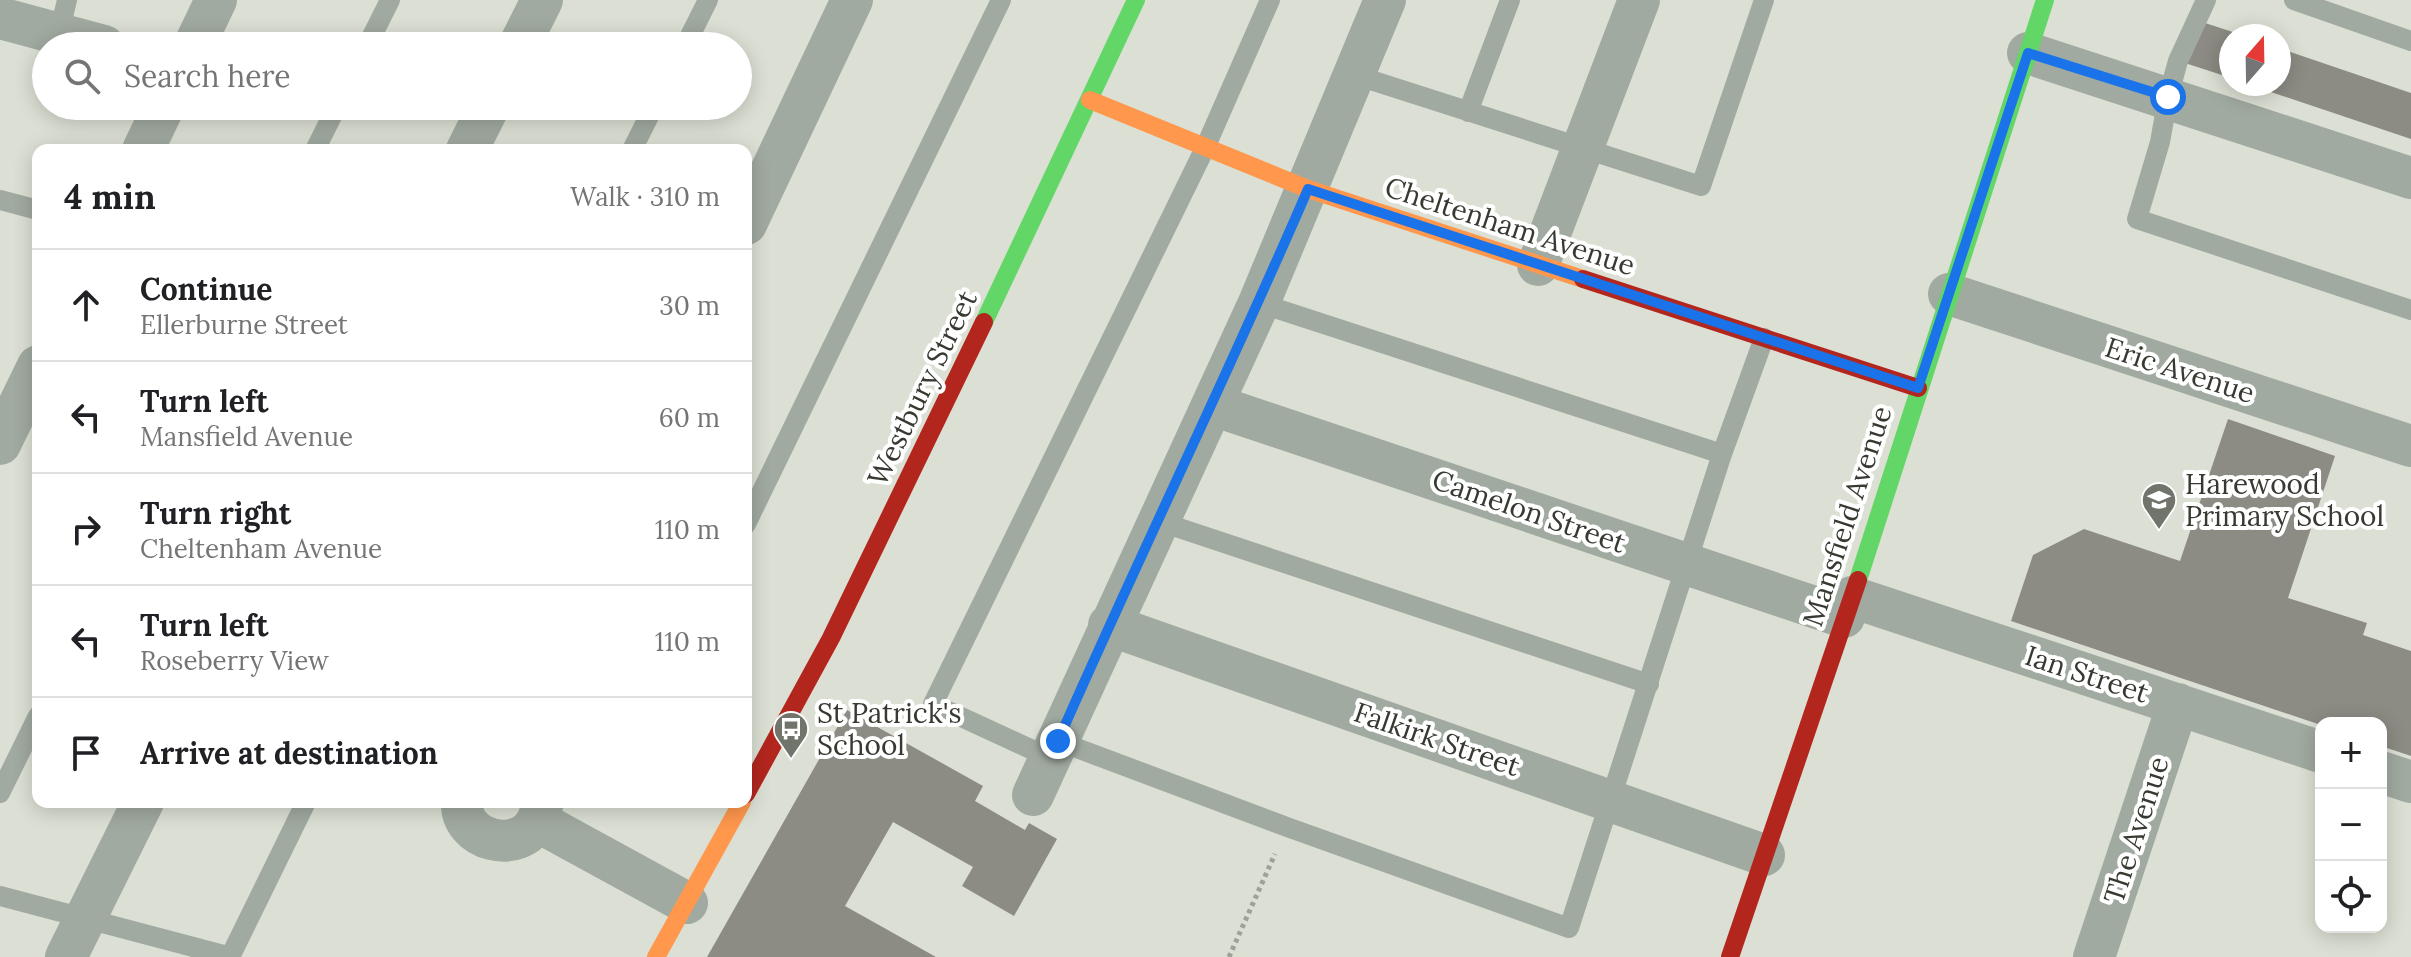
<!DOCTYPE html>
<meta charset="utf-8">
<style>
body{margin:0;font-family:Lora,serif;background:#f6f6f6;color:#202124}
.controls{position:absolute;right:24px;bottom:24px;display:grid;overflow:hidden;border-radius:16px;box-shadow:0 4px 20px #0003}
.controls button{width:72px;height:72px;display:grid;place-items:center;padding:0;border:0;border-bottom:2px solid #e0e0e0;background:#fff;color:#202124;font:40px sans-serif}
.compass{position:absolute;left:2219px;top:24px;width:72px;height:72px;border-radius:50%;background:#fff;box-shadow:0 4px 20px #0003;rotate:20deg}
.stop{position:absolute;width:24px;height:24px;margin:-18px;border:6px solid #1a73e8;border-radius:50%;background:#fff}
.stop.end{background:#1a73e8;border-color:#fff;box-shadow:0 2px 8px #0008}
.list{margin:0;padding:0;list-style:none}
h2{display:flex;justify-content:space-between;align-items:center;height:104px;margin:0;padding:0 32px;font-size:34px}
h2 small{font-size:26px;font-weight:400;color:#757577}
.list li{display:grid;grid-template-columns:52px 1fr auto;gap:24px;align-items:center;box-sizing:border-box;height:112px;padding:0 32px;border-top:2px solid #e0e0e0}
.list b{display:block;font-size:30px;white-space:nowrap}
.list p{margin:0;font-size:26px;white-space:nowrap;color:#757577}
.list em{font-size:26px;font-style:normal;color:#757577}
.icon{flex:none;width:44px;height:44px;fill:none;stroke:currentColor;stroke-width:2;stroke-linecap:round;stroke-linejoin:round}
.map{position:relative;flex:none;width:2411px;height:957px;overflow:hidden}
.search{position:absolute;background:#fff;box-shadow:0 4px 20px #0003;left:32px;top:32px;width:720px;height:88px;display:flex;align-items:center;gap:20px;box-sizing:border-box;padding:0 28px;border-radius:44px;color:#757577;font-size:30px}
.panel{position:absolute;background:#fff;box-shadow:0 4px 20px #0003;left:32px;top:144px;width:720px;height:664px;border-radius:16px}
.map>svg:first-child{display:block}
.building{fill:#8c8c84}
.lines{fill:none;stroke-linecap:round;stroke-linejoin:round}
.path{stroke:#9ba298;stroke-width:5;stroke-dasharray:4 4;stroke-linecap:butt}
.lane{stroke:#a1aaa1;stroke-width:20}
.street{stroke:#a1aaa1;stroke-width:42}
.fast{stroke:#63d668;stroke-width:18}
.slow{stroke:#ff974d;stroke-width:18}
.jam{stroke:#b3261e;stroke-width:18}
.route{stroke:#1a73e8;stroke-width:10}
.labels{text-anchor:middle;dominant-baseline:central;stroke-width:8;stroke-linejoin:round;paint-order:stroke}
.street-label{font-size:28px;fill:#373a31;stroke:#fff}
.poi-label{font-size:28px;fill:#373a31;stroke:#fff;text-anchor:start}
</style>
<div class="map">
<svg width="2411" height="957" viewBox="0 0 2411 957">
<rect width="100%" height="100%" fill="#dce0d4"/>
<path class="building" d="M2199 21 2242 35 2231 36V78L2185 63Z
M2279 48 2411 93V139L2250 85 2279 84Z
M2228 419 2335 456 2288 598 2367 623 2363 635 2411 651V756L2381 746V723H2321V725L2011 621 2033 555 2084 529 2180 561Z
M847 710 983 786 975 801 1025 830 1029 823 1057 839 1014 916 962 886 973 867 893 822 845 906 936 957H707Z"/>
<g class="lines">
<path class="path" d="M1229 957 1275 854"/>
<path class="lane" d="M2206 0 2178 61 2168 97 2160 142 2137 219 2411 310
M2294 0 2411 41
M59 34 67 0
M367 46 390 0
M685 46 708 0
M1355 75 1701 186 1764 0
M1468 112 1510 0
M315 150 337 106
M632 150 654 106
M0 200 38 210
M1259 303 1722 454
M1158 521 1649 684
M746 524 1001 0
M1058 741 1287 827 1569 928 1722 454 1764 338
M1050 758 933 704 1205 148 1270 0
M0 793 38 716
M0 896 231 957
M230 957 306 802"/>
<path class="street" d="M0 18 104 46
M194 46 216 0
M519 46 542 0
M2028 53 2411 178
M143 150 164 106
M467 150 489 106
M746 224 852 0
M1538 265 1639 0
M1949 294 2411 446
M1213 405 1844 617
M0 444 38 366
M1852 597 2321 752
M1109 625 1764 855
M2381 772 2411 782
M1033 795 1259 303 1385 0
M462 802C460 841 519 856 537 821 540 816 541 808 543 802
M537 821 687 903
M66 957 143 802
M2094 957 2178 704"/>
<path class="fast" d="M984 322 1136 0
M1858 580 2045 0"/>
<path class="slow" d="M1090 100 1308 189 1583 279
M656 957 742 802"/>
<path class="jam" d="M1583 279 1918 388
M746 794 831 638 984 322
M1730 957 1858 580"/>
</g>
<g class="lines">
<path class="route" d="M1058 741C1139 556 1228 375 1308 189L1918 388 2028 53 2168 97"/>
</g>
<defs>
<symbol id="school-pin" viewBox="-11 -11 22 30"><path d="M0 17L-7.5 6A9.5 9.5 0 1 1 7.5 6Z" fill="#71746a" stroke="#fff"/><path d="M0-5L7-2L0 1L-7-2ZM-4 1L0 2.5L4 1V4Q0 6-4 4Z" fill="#fff"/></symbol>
<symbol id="bus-pin" viewBox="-11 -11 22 30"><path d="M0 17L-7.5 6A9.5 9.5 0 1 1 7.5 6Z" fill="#71746a" stroke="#fff"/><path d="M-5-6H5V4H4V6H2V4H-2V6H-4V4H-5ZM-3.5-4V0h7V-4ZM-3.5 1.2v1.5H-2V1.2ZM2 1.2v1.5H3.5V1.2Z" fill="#fff"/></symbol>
</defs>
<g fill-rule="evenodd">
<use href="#school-pin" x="2139" y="480" width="40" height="54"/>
<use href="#bus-pin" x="771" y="709" width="40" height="54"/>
</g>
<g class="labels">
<g class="street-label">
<text transform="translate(1510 226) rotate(18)">Cheltenham Avenue</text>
<text transform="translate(2180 370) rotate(18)">Eric Avenue</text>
<text transform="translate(922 388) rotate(-64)">Westbury Street</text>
<text transform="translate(1529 511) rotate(19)">Camelon Street</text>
<text transform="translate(1847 516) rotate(-72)">Mansfield Avenue</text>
<text transform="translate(2087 674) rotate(18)">Ian Street</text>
<text transform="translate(1437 739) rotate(19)">Falkirk Street</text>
<text transform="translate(2136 830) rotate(-72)">The Avenue</text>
</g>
<g class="poi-label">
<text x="2185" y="484">Harewood<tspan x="2185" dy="32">Primary School</tspan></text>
<text x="817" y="713">St Patrick's<tspan x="817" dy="32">School</tspan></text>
</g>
</g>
</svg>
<div class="controls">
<button>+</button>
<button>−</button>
<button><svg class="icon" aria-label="locate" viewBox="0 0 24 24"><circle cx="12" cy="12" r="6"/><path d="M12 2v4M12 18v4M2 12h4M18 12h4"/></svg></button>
</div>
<svg class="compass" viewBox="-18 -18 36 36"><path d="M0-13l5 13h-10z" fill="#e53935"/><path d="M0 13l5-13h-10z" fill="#757577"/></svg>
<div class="stop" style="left:2168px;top:97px"></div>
<div class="stop end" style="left:1058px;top:741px"></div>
<div class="search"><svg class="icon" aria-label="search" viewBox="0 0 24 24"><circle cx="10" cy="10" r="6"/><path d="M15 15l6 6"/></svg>Search here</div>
<section class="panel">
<h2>4 min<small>Walk · 310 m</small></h2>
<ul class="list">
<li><svg class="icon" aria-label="ahead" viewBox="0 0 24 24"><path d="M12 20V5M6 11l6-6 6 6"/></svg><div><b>Continue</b><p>Ellerburne Street</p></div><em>30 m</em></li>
<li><svg class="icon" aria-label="left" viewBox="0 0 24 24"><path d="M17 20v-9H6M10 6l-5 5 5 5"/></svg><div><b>Turn left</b><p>Mansfield Avenue</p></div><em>60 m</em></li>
<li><svg class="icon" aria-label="right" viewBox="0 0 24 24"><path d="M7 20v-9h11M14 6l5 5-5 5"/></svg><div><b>Turn right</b><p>Cheltenham Avenue</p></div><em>110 m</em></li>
<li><svg class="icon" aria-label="left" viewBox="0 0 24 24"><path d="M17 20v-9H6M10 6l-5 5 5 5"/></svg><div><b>Turn left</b><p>Roseberry View</p></div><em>110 m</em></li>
<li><svg class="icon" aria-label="arrive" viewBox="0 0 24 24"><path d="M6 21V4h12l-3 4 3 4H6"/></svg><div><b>Arrive at destination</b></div></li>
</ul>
</section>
</div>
